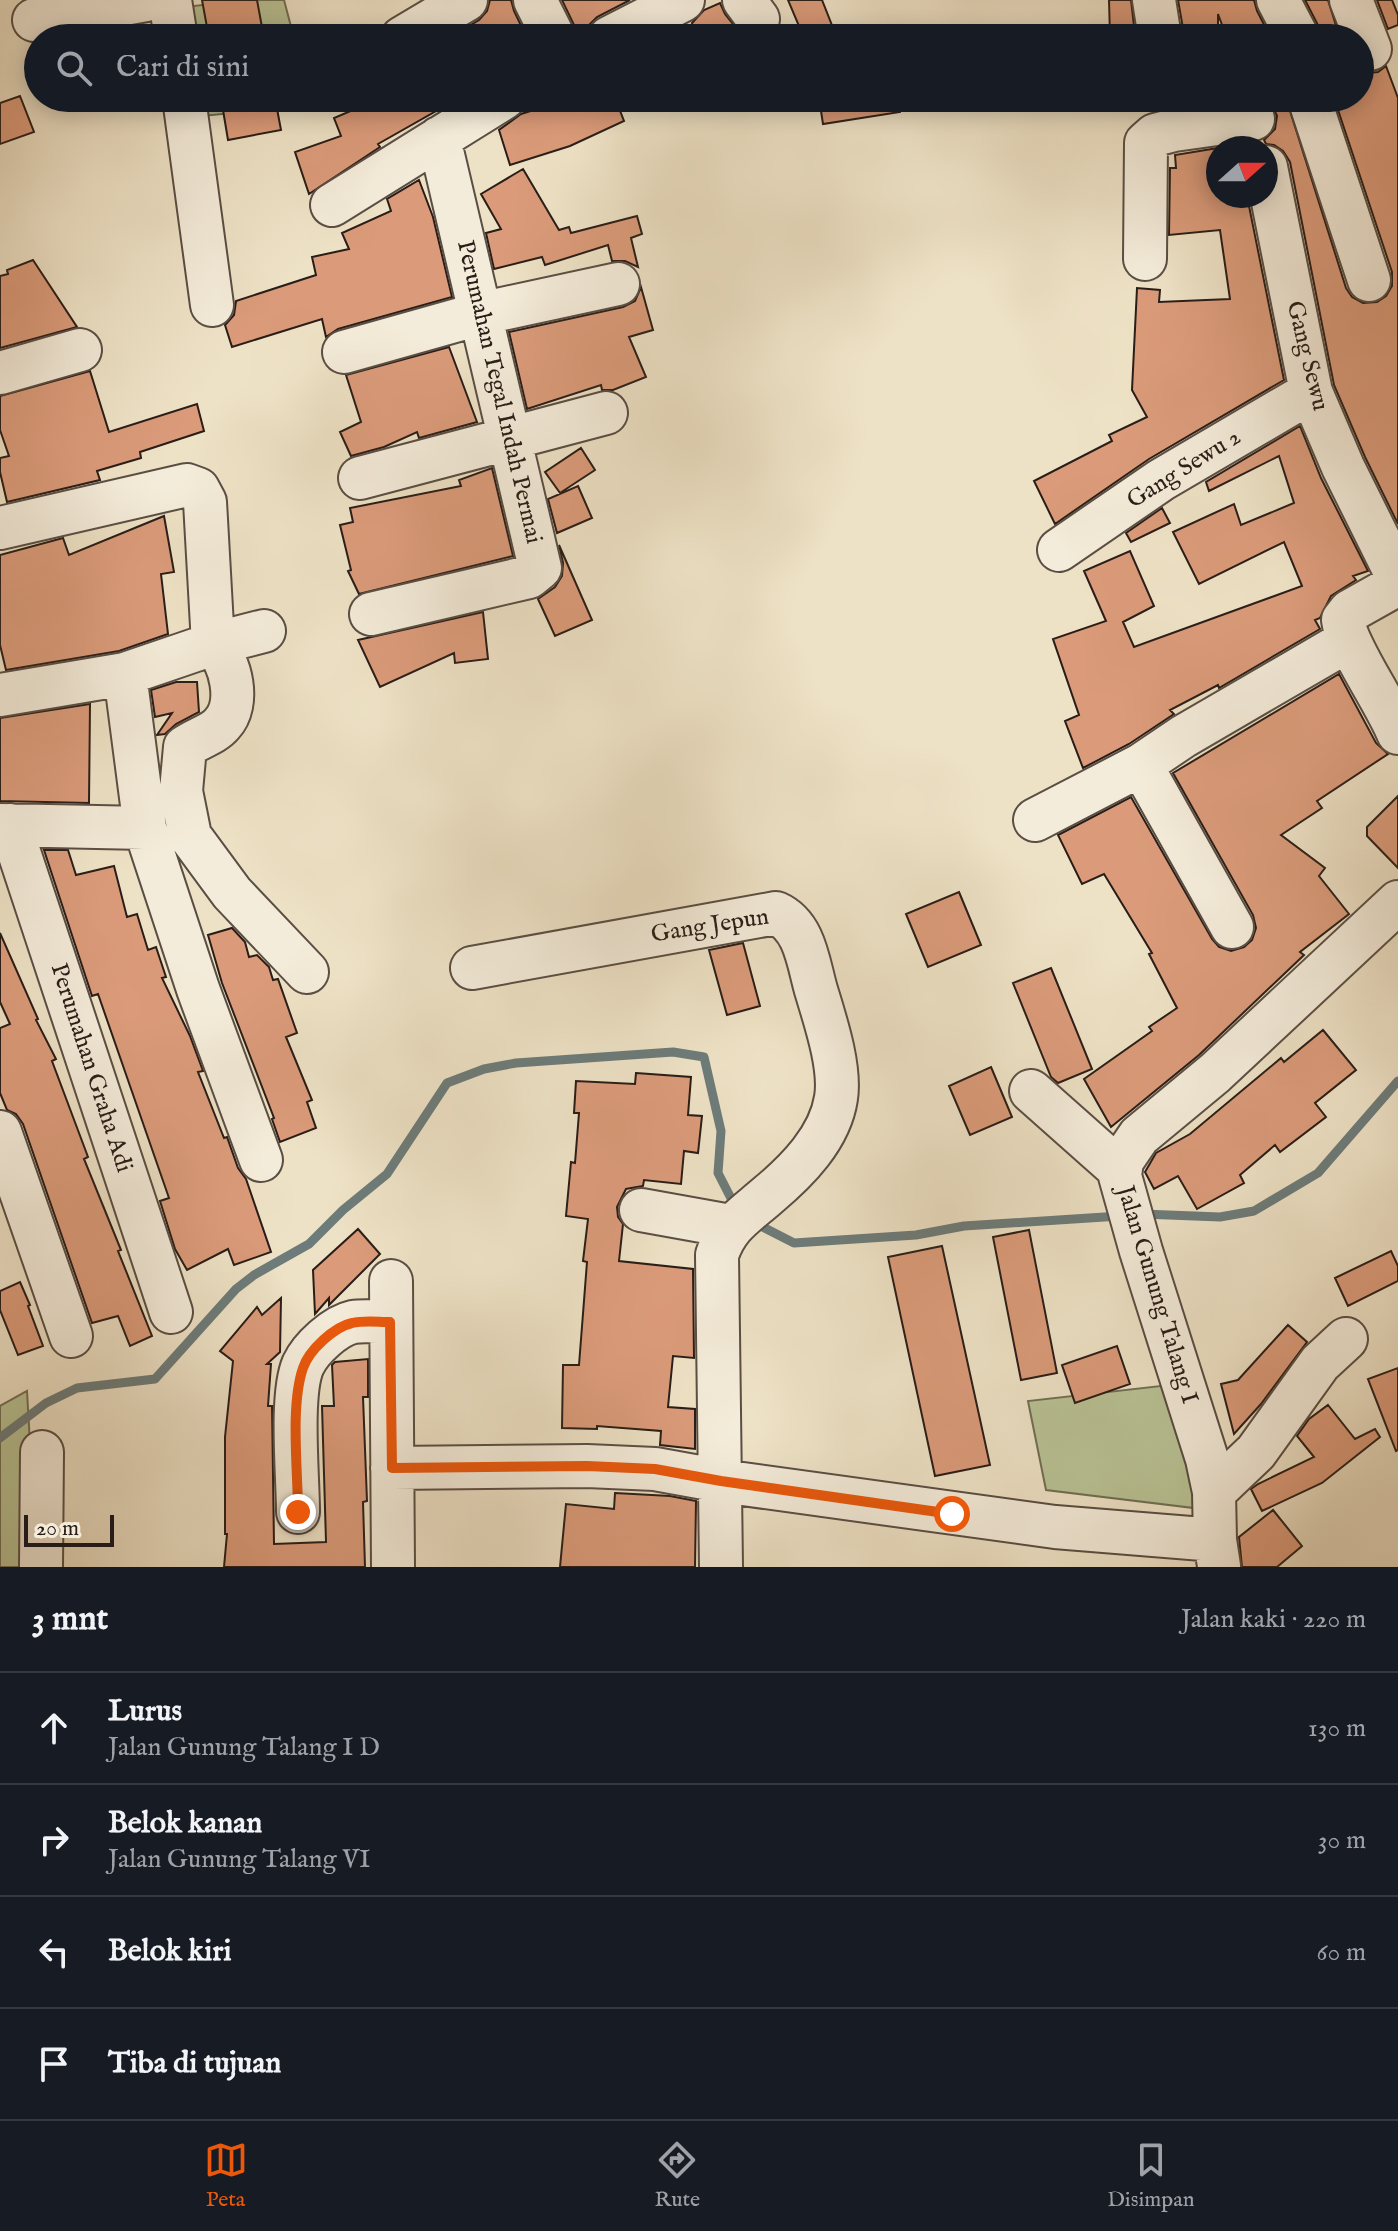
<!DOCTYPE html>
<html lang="id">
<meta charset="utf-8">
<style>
body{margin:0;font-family:"IM FELL English",serif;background:#20242c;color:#f1f3f6}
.compass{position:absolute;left:1206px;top:136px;width:72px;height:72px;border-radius:50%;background:#171b24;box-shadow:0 4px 20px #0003;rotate:69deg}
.scale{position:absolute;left:24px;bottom:20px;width:90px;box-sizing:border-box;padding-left:8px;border:4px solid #291d18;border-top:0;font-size:22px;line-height:28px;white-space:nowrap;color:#291d18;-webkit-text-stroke:6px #f4ecda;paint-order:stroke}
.stop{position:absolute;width:24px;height:24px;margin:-18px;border:6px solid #ea580c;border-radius:50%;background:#fff}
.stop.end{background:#ea580c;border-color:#fff;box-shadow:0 2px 8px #0008}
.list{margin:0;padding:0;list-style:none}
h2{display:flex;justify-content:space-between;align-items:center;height:104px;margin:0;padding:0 32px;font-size:34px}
h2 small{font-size:26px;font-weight:400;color:#9ea1a6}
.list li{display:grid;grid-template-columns:52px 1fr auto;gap:24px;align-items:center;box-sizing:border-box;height:112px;padding:0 32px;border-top:2px solid #363941}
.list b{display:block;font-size:30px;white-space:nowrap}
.list p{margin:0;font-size:26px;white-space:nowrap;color:#9ea1a6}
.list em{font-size:26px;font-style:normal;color:#9ea1a6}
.icon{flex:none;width:44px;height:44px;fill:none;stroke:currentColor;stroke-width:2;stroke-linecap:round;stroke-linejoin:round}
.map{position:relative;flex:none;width:1398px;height:1567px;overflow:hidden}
.search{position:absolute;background:#171b24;box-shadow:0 4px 20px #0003;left:24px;right:24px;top:24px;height:88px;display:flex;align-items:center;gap:20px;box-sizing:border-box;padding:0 28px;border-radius:44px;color:#9ea1a6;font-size:30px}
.sheet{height:552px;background:#171b24}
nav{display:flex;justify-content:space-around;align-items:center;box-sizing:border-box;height:112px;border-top:2px solid #363941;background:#171b24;font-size:22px;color:#9ea1a6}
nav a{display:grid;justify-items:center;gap:4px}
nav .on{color:#ea580c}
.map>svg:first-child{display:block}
.green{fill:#b9c395;stroke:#717056;stroke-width:2}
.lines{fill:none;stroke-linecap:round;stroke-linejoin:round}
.stream{stroke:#6d7c7a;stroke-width:9}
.building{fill:#db9b7a;stroke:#291d18;stroke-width:2}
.minor-casing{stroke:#5a4e44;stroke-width:46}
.minor{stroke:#f4ecda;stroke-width:42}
.route{stroke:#ea580c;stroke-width:10}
.labels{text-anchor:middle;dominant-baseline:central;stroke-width:6;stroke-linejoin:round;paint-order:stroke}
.street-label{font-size:24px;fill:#291d18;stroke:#f4ecda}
</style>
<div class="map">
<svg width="1398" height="1567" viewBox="0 0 1398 1567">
<rect width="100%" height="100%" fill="#eee2c6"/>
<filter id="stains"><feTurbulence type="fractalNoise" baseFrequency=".0025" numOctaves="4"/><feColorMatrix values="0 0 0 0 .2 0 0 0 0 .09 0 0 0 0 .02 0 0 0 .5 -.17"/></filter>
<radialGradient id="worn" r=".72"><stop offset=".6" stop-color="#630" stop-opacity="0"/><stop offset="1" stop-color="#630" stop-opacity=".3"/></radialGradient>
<path class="green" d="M245 0H284L294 38H172L168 9Z
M179 98H288L285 108 181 118Z
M1187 1383 1202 1509 1046 1490 1028 1401Z
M27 1391 37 1567H0V1406Z"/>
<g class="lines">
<path class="stream" d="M1142 1214 1220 1217 1254 1211 1318 1173 1398 1081
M753 1222 794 1243 916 1235 964 1226 1120 1216
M0 1438 46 1403 77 1388 155 1379 236 1289 254 1275 309 1244 343 1210 387 1174 447 1083 484 1069 516 1063 673 1052 704 1057 721 1131 718 1173 736 1208"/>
</g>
<path class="building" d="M202 0H257L264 38H209Z
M490 0H511L514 11 527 38H449L479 20 487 11Z
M562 0H630L597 17 588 26 585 38H578L575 27Z
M788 0H822L837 38H804Z
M1109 0H1131L1135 35 1110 36Z
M1178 0H1254L1257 11 1271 38H1254L1253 32 1225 33 1218 14V33L1184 34Z
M1305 0H1328L1340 38H1322L1319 27Z
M1377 0H1392L1398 15V25L1388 29Z
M720 3 725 14 744 38H698L692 23 704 10Z
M1386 66 1398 98V524L1365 457 1334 385 1290 162 1283 151 1274 145 1266 144 1264 140 1275 129 1277 116 1272 105 1264 98H1286L1346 288 1352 297 1363 303 1377 302 1386 296 1392 286V272L1334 98H1360V70L1367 73 1378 72Z
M20 96 34 132 0 144V103Z
M221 98H275L281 130 228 140Z
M381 98H459L378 144 380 147 309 194 295 152 341 136 334 118Z
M572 98H615L624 121 570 146 510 165 499 130 521 114Z
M819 98H899L900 112 823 124Z
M1218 148V196H1247L1284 380 1149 459 1055 524 1034 481 1112 441 1109 435 1147 417 1132 390 1137 288 1160 290 1159 302 1230 299 1220 230 1169 235 1170 168H1176L1175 155Z
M523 169 559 230 569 227 571 233 637 216 642 234 631 238 638 267 625 261H612L608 245 545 265 542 257 494 269 486 233 501 229 481 194Z
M419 180 433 217 452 297 338 329 326 337 322 319 232 347 225 325 234 315 236 301 316 275 312 257 349 249 342 233 391 211 387 199Z
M33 260 77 327 0 348V276L8 274 7 270Z
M641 287 653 330 629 337 646 377 613 390H602L601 385 527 409 509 332 623 307 635 301Z
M449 347 477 422 419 438 417 432 384 447 351 456 340 432 361 422 346 375Z
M90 371 109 432 197 404 204 431 140 452 141 458 97 471 100 480 7 502 0 472V458L9 456 0 430V396Z
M1300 426 1321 478 1368 571 1353 576 1356 580 1331 596 1320 618 1315 620 1320 629 1219 688 1218 685 1170 710 1174 714 1129 744 1083 768 1065 721 1079 715 1053 639 1106 621 1084 571 1130 551 1154 606 1123 622 1134 647 1302 586 1284 542 1199 584 1173 532 1234 504 1241 525 1294 503 1279 456 1209 491 1206 482Z
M581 448 595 470 560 493 545 472Z
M492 468 513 556 359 594 348 571 351 570 340 525 353 522 350 508 461 486 459 480Z
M578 486 592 518 557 533 548 499Z
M1162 508 1170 523 1131 542 1126 533Z
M164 516 174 572 161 574 168 634 119 651 6 670 0 645V555L63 538 69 555Z
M559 545 592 620 555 636 538 599 555 587 562 576 563 563Z
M483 612 488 659 455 663 454 653 380 687 358 640Z
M1339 674 1376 743 1388 754 1317 801 1322 808 1281 835 1325 868 1319 876 1349 914 1300 952 1304 955 1199 1055 1111 1127 1084 1079 1152 1031 1149 1027 1177 1008 1149 954 1152 953 1104 874 1082 884 1058 835 1131 797 1212 939 1219 947 1231 951 1244 947 1252 940 1256 928 1253 915 1173 773Z
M176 682H197L199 712 176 724 165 734 157 735 172 713 155 717 151 690Z
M90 704 89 803 0 801V718Z
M1398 796V868L1367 836V827Z
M44 850H68L76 875 114 866 127 917 137 914 148 950 156 947 166 977 162 978 190 1036 203 1071 198 1072 224 1138 227 1137 238 1168 246 1179 271 1252 234 1265 228 1249 187 1270 175 1249 160 1201 169 1198 98 994 92 996Z
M959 892 981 945 928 967 906 914Z
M232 928 245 942 249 957 257 955 269 967 273 980 278 979 297 1033 286 1037 312 1100 307 1102 316 1128 280 1142 272 1119 274 1118 222 983 208 935Z
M0 933 38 1019 36 1020 56 1059 52 1061 88 1157 84 1159 121 1250 118 1251 152 1336 130 1346 118 1316 92 1323 23 1124 16 1114 7 1110 0 1093V1028L10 1024 0 1002Z
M743 943 760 1006 727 1015 709 950Z
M1051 968 1092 1069 1058 1083 1051 1077 1013 983Z
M1323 1030 1356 1070 1315 1103 1326 1117 1280 1152 1275 1145 1240 1175 1244 1183 1197 1209 1178 1176 1154 1189 1145 1172 1156 1153 1190 1134 1281 1058 1284 1062Z
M991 1067 1012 1117 970 1135 949 1086Z
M636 1073 691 1077 688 1115 702 1116 698 1153 684 1151 681 1184 644 1180 643 1186 626 1189 617 1207 618 1217 623 1224 619 1261 693 1269 694 1358 673 1356 668 1407 695 1409V1449L660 1445 661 1431 597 1426V1429L562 1428 563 1365H579L587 1262 583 1261 588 1219 566 1216 571 1162 575 1163 579 1113H574L576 1081 635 1084Z
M358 1229 380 1254 329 1305V1298L315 1314 313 1270Z
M1029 1230 1057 1373 1021 1380 993 1237Z
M942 1246 990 1465 935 1476 888 1257Z
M1391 1251 1398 1266V1281L1348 1306 1335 1278Z
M20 1282 30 1305 28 1306 43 1346 18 1355 0 1310V1291Z
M281 1298 280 1352 267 1364H271L268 1406H272L274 1544 326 1542 322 1406H334L332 1365 335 1362 368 1359V1397H363L367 1501 363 1502 365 1567H224L227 1534H225V1437L233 1361 220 1351 257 1307 262 1315Z
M1288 1325 1307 1342 1261 1404 1234 1434 1221 1384 1238 1380Z
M1117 1346 1130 1384 1075 1403 1062 1365Z
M1398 1368V1450L1396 1451 1368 1379Z
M1328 1405 1355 1439 1375 1429 1380 1437 1322 1483 1262 1511 1251 1489 1258 1484 1314 1457 1297 1436 1309 1419Z
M615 1493 670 1496 696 1501 695 1567H560L566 1504 614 1509Z
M1273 1510 1302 1546 1277 1567H1242L1239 1537Z"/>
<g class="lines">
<defs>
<path id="minor" d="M170 0 176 38
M535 0 554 38
M744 0 758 19
M1154 0 1160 38
M1278 0 1298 38
M1351 0 1370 49
M34 20 146 0
M402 38 466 0
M609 38 683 0
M184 98 212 305
M1309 98 1369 280
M1266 167 1311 392 1343 467 1398 578
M332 205 504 98
M1145 259 1146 143 1155 135 1174 130 1253 119
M344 352 479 314 618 284
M0 373 80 350
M360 478 606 413
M0 528 187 485 198 489 205 502 213 644 125 674 0 695
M1059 550 1161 480 1311 392
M1398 584 1350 611 1343 620C1346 647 1386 702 1398 733
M371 614 529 577 540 568 439 138
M213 644C231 661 241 704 222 724 214 734 196 739 185 747L181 791 190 836 232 893 307 972
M213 644 264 631
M125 674 145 828 198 989 261 1160
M1141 765 1232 927
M1035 820 1141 765 1184 736 1349 640
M0 825 145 828
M10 825 171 1312
M472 968 776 913C805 926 808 962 816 990 825 1020 841 1067 836 1098 830 1138 797 1171 767 1196 744 1216 727 1225 717 1255L721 1567
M1031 1091 1120 1170
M0 1132 71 1336
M641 1210 730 1226
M391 1281 393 1567
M392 1468 587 1466 655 1469 721 1481 1055 1527 1215 1540
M1214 1492 1256 1452 1320 1363 1346 1339
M298 1512C298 1477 290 1395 303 1365 311 1348 335 1326 353 1322 365 1320 379 1322 390 1322
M1219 1566 1215 1540 1214 1492 1207 1459 1141 1251 1120 1176 1122 1161 1139 1136 1215 1073 1398 902
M41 1567 42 1452"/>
</defs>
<use href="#minor" class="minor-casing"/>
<use href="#minor" class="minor"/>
</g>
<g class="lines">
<path class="route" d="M298 1512C298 1471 290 1406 303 1368 309 1350 334 1327 352 1323 364 1320 378 1322 390 1322L392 1468 587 1466 655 1469 721 1481 952 1514"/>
</g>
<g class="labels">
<g class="street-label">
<text transform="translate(1307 356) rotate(76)">Gang Sewu</text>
<text transform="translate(499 392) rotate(77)">Perumahan Tegal Indah Permai</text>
<text transform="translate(1184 469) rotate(-32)">Gang Sewu 2</text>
<text transform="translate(710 926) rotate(-9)">Gang Jepun</text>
<text transform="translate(91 1068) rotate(72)">Perumahan Graha Adi</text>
<text transform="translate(1157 1295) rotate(73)">Jalan Gunung Talang I</text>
</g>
</g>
<rect width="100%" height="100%" filter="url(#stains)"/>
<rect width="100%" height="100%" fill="url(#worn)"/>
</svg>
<svg class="compass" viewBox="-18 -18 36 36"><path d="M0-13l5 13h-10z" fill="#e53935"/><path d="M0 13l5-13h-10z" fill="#9ea1a6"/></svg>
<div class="scale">20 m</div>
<div class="stop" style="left:952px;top:1514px"></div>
<div class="stop end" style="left:298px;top:1512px"></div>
<div class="search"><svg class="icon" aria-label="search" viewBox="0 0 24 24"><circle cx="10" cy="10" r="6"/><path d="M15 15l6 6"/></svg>Cari di sini</div>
</div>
<section class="sheet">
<h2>3 mnt<small>Jalan kaki · 220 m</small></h2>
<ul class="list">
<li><svg class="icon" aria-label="ahead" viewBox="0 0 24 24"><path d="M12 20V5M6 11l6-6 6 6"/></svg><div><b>Lurus</b><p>Jalan Gunung Talang I D</p></div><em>130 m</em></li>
<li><svg class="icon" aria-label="right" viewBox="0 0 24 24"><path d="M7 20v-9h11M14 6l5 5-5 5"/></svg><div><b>Belok kanan</b><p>Jalan Gunung Talang VI</p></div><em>30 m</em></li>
<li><svg class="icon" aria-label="left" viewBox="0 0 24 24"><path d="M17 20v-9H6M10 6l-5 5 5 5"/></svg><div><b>Belok kiri</b></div><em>60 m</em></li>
<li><svg class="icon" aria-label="arrive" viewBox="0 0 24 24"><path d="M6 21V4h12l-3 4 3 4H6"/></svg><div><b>Tiba di tujuan</b></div></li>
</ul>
</section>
<nav>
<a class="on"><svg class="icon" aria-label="map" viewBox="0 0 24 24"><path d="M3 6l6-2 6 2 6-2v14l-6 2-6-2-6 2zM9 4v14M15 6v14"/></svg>Peta</a>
<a><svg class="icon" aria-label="directions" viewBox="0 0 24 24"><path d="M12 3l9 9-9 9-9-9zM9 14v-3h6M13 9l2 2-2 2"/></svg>Rute</a>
<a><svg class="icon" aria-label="saved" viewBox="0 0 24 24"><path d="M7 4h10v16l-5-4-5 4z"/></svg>Disimpan</a>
</nav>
